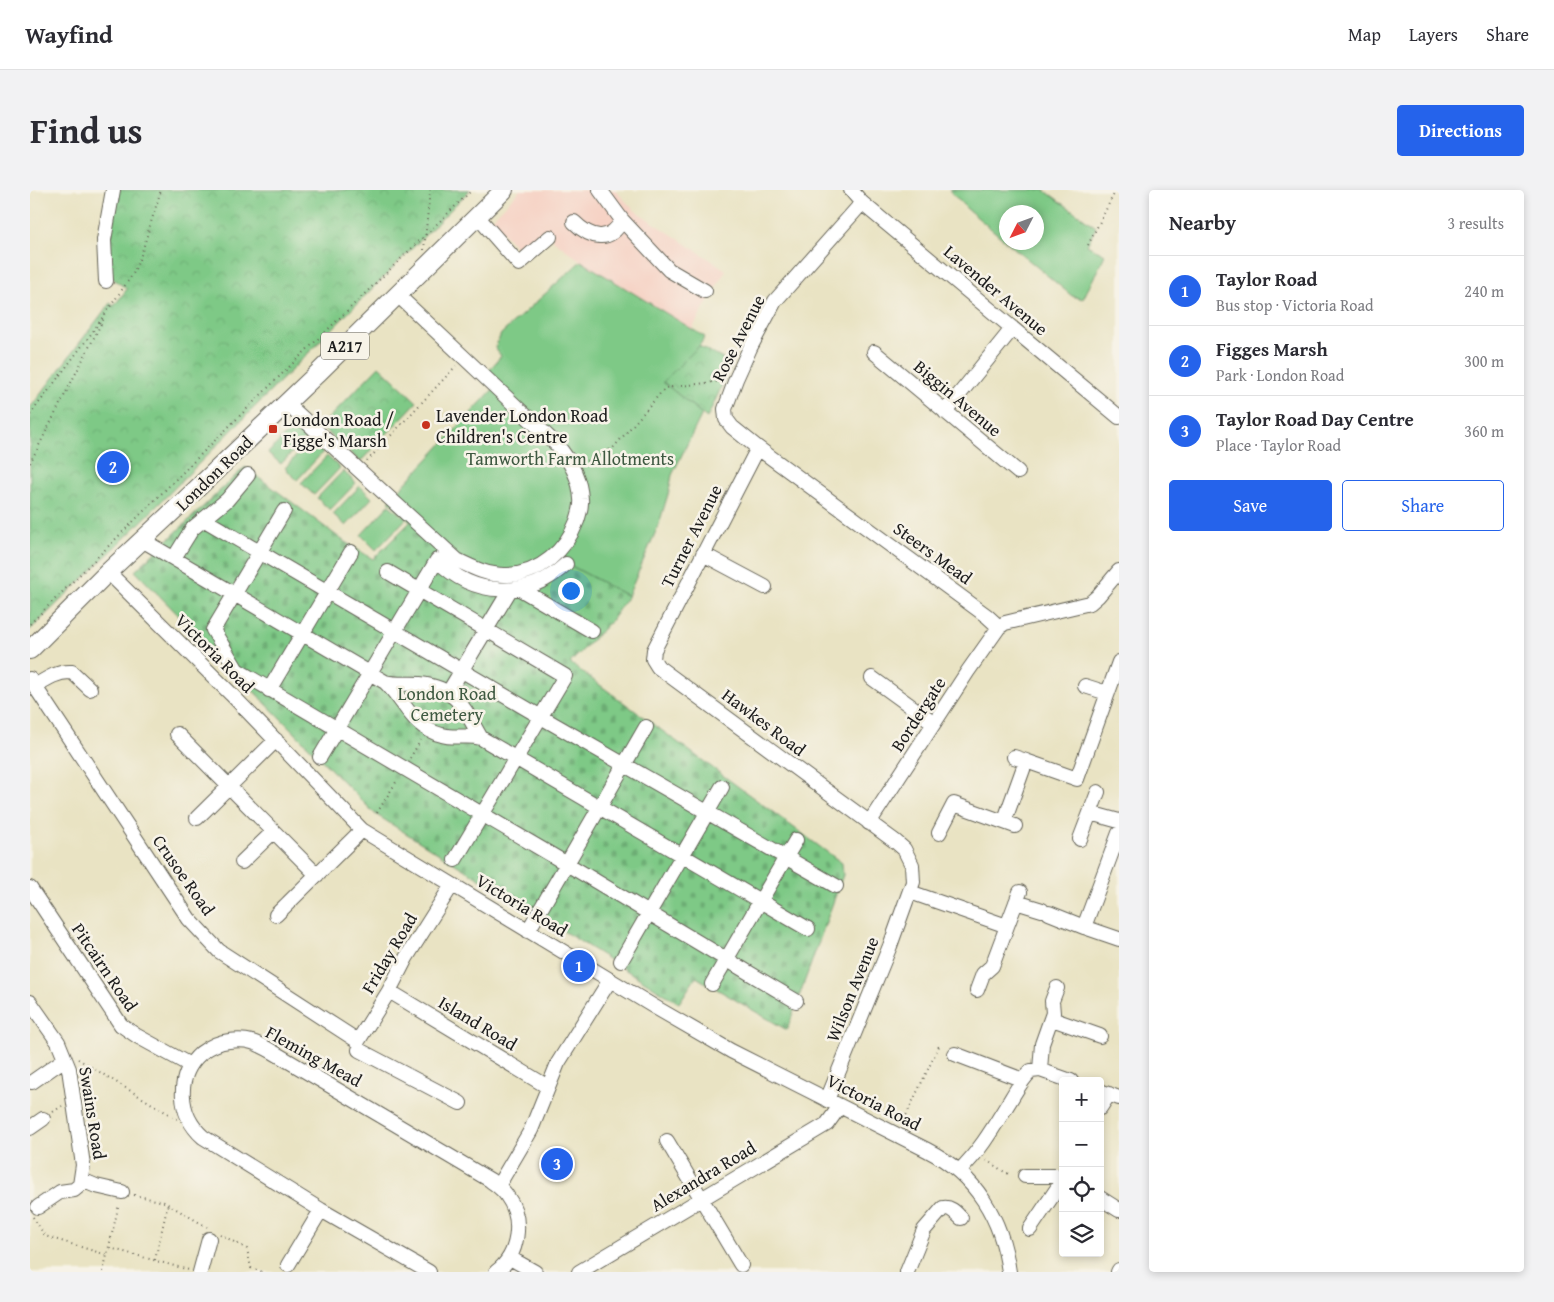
<!DOCTYPE html>
<meta charset="utf-8">
<style>
body{margin:0;font-family:"Gentium Book Plus",serif;background:#f2f2f3;color:#2b2b33}
.controls{position:absolute;right:15px;bottom:15px;display:grid;overflow:hidden;border-radius:5px;box-shadow:0 2px 8px #0003}
.controls button{width:45px;height:45px;display:grid;place-items:center;padding:0;border:0;border-bottom:1px solid #e1e1e2;background:#fff;color:#2b2b33;font:25px sans-serif}
.compass{position:absolute;left:969px;top:15px;width:45px;height:45px;border-radius:50%;background:#fff;box-shadow:0 2px 8px #0003;rotate:228deg}
.you{position:absolute;left:540px;top:400px;width:18px;height:18px;margin:-12px;border:4px solid #fff;border-radius:50%;background:#1a73e8;box-shadow:0 0 0 8px #1a73e833}
.badge{display:grid;place-items:center;width:32px;height:32px;border-radius:50%;background:#2563eb;color:#fff;font-size:16px;font-weight:700}
.pin{position:absolute;translate:-50% -50%;border:2px solid #fff;box-shadow:0 1px 5px #0006}
.list{margin:0;padding:0;list-style:none}
h2{display:flex;justify-content:space-between;align-items:center;height:65px;margin:0;padding:0 20px;font-size:21px}
h2 small{font-size:16px;font-weight:400;color:#7c7c81}
.list li{display:grid;grid-template-columns:32px 1fr auto;gap:15px;align-items:center;box-sizing:border-box;height:70px;padding:0 20px;border-top:1px solid #e1e1e2}
.list b{display:block;font-size:19px;white-space:nowrap}
.list p{margin:0;font-size:16px;white-space:nowrap;color:#7c7c81}
.list em{font-size:16px;font-style:normal;color:#7c7c81}
.actions{display:flex;gap:10px;padding:15px 20px}
.actions a{flex:1;padding:11px 0;border:1px solid #2563eb;border-radius:5px;text-align:center;font-size:18px;color:#2563eb}
.actions .main{background:#2563eb;color:#fff}
.icon{flex:none;width:28px;height:28px;fill:none;stroke:currentColor;stroke-width:2;stroke-linecap:round;stroke-linejoin:round}
.map{position:relative;flex:none;width:1089px;height:1082px;overflow:hidden;border-radius:5px}
header{display:flex;align-items:center;gap:30px;box-sizing:border-box;height:70px;padding:0 25px;background:#fff;border-bottom:1px solid #e1e1e2}
header strong{font-size:24px}
nav{display:flex;gap:28px;margin-inline-start:auto;font-size:18px}
.intro{display:flex;align-items:center;justify-content:space-between;box-sizing:border-box;height:120px;padding:0 30px}
h1{margin:0;font-size:35px}
.button{padding:12px 22px;border-radius:5px;background:#2563eb;color:#fff;font-size:18px;font-weight:700}
main{display:flex;gap:30px;padding:0 30px}
aside{flex:1;background:#fff;border-radius:5px;box-shadow:0 2px 8px #0003}
.map>svg:first-child{display:block}
.built{fill:#f6d2c4}
.cemetery{fill:url(#cemetery-stones);stroke:#4d7251}
.park{fill:url(#park-crowns);stroke:#4d7251}
.garden{fill:#7ec986;stroke:#4d7251;fill-rule:evenodd}
.lines{fill:none;stroke-linecap:round;stroke-linejoin:round}
.minor-casing{stroke:#646256;stroke-width:16}
.major-casing{stroke:#646256;stroke-width:20}
.path{stroke:#646256;stroke-width:2;stroke-dasharray:1 4;stroke-linecap:butt}
.minor{stroke:#fff;stroke-width:14}
.major{stroke:#fff;stroke-width:18}
.poi-dot{fill:#c8321e;stroke:#f7f3e8;stroke-width:2}
.labels{text-anchor:middle;dominant-baseline:central;stroke-width:5;stroke-linejoin:round;paint-order:stroke}
.shield{fill:#f7f3e8;stroke:#5e5c59;stroke-width:1}
.shield-label{font-size:16px;font-weight:bold;fill:#1c1c1c}
.street-label{font-size:18px;fill:#1c1c1c;stroke:#f7f3e8}
.poi-label{font-size:18px;fill:#1c1c1c;stroke:#f7f3e8;text-anchor:start}
.park-label{font-size:18px;fill:#3e5941;stroke:#f7f3e8}
</style>
<header>
<strong>Wayfind</strong>
<nav><a>Map</a><a>Layers</a><a>Share</a></nav>
</header>
<div class="intro"><h1>Find us</h1><a class="button">Directions</a></div>
<main>
<div class="map">
<svg width="1089" height="1082" viewBox="0 0 1089 1082">
<defs>
<pattern id="cemetery-stones" width="16" height="16" patternUnits="userSpaceOnUse" patternTransform="scale(1.25)"><rect width="16" height="16" fill="#7ec986"/><path d="M2 7V4a2 2 0 0 1 4 0v3zM10 15v-3a2 2 0 0 1 4 0v3z" fill="#6cac73"/></pattern>
<pattern id="park-crowns" width="20" height="18" patternUnits="userSpaceOnUse" patternTransform="scale(1.25)"><rect width="20" height="18" fill="#7ec986"/><path d="M2 6a3 3 0 1 1 6 0M12 15a3 3 0 1 1 6 0" fill="none" stroke="#6cac73"/></pattern>
</defs>
<rect width="100%" height="100%" fill="#f7f3e8"/>
<filter id="ink" filterUnits="userSpaceOnUse"><feTurbulence type="fractalNoise" baseFrequency=".02" numOctaves="2"/><feDisplacementMap in="SourceGraphic" scale="10" xChannelSelector="R" yChannelSelector="G"/><feConvolveMatrix kernelMatrix="1 2 1 2 8 2 1 2 1" color-interpolation-filters="sRGB"/></filter>
<filter id="wash" filterUnits="userSpaceOnUse"><feTurbulence type="fractalNoise" baseFrequency=".0096" numOctaves="4" result="noise"/><feDisplacementMap in="SourceGraphic" scale="20" xChannelSelector="R" yChannelSelector="G"/><feGaussianBlur stdDeviation="1.12" result="paint"/><feColorMatrix in="noise" values="0 0 0 0 0 0 0 0 0 0 0 0 0 0 0 0 0 1.4 0 .05"/><feComposite in="paint" operator="in"/></filter>
<g filter="url(#wash)">
<rect width="100%" height="100%" fill="#e9e3c3"/>
<path class="built" d="M490 0H585L604 20 696 80 662 139 551 71 523 50 520 42 515 41 512 43 513 45 500 56 489 61 462 29Z"/>
<path class="cemetery" d="M215 277 315 352 343 369 380 332 532 371 598 406 580 432 540 473 812 673 813 685 757 840 666 787 649 813 345 624 105 381Z"/>
<path class="park" d="M87 0H440L107 336 0 440V218L80 113 84 116 97 99 78 85 77 60Z
M669 156 702 174 677 228 633 192Z
M349 176 387 212 330 272 291 236Z"/>
<path class="garden" d="M919 0H1014L1066 37 1057 55 1075 65 1053 109 1042 106 936 18ZM976 22H1006V52H976Z
M551 71 675 147 669 156 633 192 672 224 642 285 639 301 629 334 598 406 532 371C493 398 468 401 427 377L359 311 467 195 456 184 471 166 465 158 471 144Z
M265 235 277 247 251 274 238 263Z
M281 250 293 262 267 290 255 278Z
M297 266 310 278 284 305 271 293Z
M313 281 326 293 300 320 287 308Z
M330 296 342 308 316 336 303 324Z
M359 315 376 329 346 360 331 345Z"/>
</g>
<g filter="url(#ink)">
<g class="lines">
<defs>
<path id="minor" d="M570 0 592 30 639 80 675 101
M821 0 832 13 1089 227
M832 13 745 111 720 158 706 189 695 219 696 229 702 237 728 258 957 426 969 437 975 433 1060 413 1068 406 1089 381
M447 26 489 74 520 47
M544 32C560 48 580 54 592 30
M76 91 74 50 83 0
M844 162 988 282
M256 213 427 370C443 378 459 386 478 385 510 384 536 360 547 331 549 324 552 317 551 309 550 287 540 270 526 254L374 111 369 103
M915 222 982 139
M728 258 624 460 623 469 628 477 866 652 874 659 882 675 883 692 860 756 797 910
M254 321 183 440 207 480 537 674 766 811
M173 329 511 527 806 696
M112 350 355 492C375 511 382 538 412 545 425 549 438 544 451 548L778 739
M673 364 735 397
M144 368 162 339 197 310 218 285
M78 382 201 504 332 640 623 816 701 861 897 960C946 985 972 1029 979 1082
M358 382 535 486 425 670
M490 399 562 441
M842 488 904 533
M0 489 159 729 189 761 328 851 359 801 376 768 422 695
M355 492C367 495 378 493 390 494 428 498 434 519 451 548
M5 496C16 489 28 481 42 482L60 499
M1055 496 1077 503
M239 500 321 362
M418 503 480 400
M147 544 287 685
M290 567 407 370C443 407 498 410 536 374
M984 567 996 571
M1060 623 1089 631
M167 628 246 550
M974 632 996 571 1047 589 1089 472
M839 633 938 481 969 437
M909 643 924 614 985 636
M1089 643 1054 737 1089 749
M1050 649 1068 602
M212 672 243 642
M0 698 91 835 107 846 160 875
M880 702 977 736 962 776 953 784 947 800
M986 712 1012 720
M1019 723 1054 737
M246 725 332 640
M977 736 990 702
M498 741 616 537
M591 771 692 597
M682 794 766 650
M359 801 518 897
M0 812 28 852 39 879 53 975 50 995 44 1000 30 1002 8 1017
M1022 829 1070 846
M329 860 430 913
M925 864 993 890
M1010 880 1012 854 1023 823 1022 811 1027 798
M2 892 35 869
M1070 901 1089 908
M1070 918 1079 904
M0 938 13 929
M637 951 711 1075
M929 981C949 962 962 940 976 917 984 905 990 891 1001 881L1010 880 1041 891
M995 986H1033
M52 990 66 996 92 1002
M468 996 501 940 528 873 580 790
M1070 1008 1089 1020
M1000 1039 1033 990
M480 1068 505 1082
M258 1075 291 1020
M170 1082 179 1049
M399 1082 291 1020 173 947C148 925 145 886 171 863 179 857 189 852 199 851 207 850 215 850 222 852 229 854 236 858 243 862L460 990C466 995 473 999 477 1006 494 1029 489 1065 466 1082
M549 1082 797 934 810 916
M877 1082 894 1040 913 1018C920 1016 926 1023 931 1028
M1088 1082 1089 1080"/>
<path id="major" d="M0 460 78 382 155 310 289 182 474 0"/>
</defs>
<use href="#minor" class="minor-casing"/>
<use href="#major" class="major-casing"/>
<path class="path" d="M1058 55 1085 2
M394 60 400 0
M0 225 61 144 103 84 111 65 131 0
M337 271 426 176
M0 273 74 128
M552 273 583 258 635 198 691 191
M0 434 259 177 442 0
M380 568 392 548
M347 623 368 589
M48 869 147 929
M23 922 32 916
M872 934 909 856
M956 970 976 983 982 984
M104 1005 134 1012 177 1037
M3 1027 15 1046 77 1065
M190 1044 217 1059 221 1078 220 1082
M80 1058 159 1080
M125 1070 138 1014
M221 1078 233 1082
M73 1082 89 1014"/>
<use href="#minor" class="minor"/>
<use href="#major" class="major"/>
</g>
</g>
<g class="poi-dot">
<circle cx="396" cy="235" r="5"/>
<rect x="238" y="234" width="10" height="10" rx="2.5"/>
</g>
<g class="labels">
<rect class="shield" x="291" y="142.5" width="48" height="27" rx="4"/>
<g class="shield-label">
<text x="315" y="156">A217</text>
</g>
<g class="street-label">
<text transform="translate(966 100) rotate(40)">Lavender Avenue</text>
<text transform="translate(708 148) rotate(-63)">Rose Avenue</text>
<text transform="translate(928 208) rotate(40)">Biggin Avenue</text>
<text transform="translate(184 283) rotate(-44)">London Road</text>
<text transform="translate(661 346) rotate(-63)">Turner Avenue</text>
<text transform="translate(903 363) rotate(36)">Steers Mead</text>
<text transform="translate(185 463) rotate(45)">Victoria Road</text>
<text transform="translate(888 524) rotate(-57)">Bordergate</text>
<text transform="translate(734 532) rotate(37)">Hawkes Road</text>
<text transform="translate(154 685) rotate(55)">Crusoe Road</text>
<text transform="translate(492 715) rotate(31)">Victoria Road</text>
<text transform="translate(359 763) rotate(-59)">Friday Road</text>
<text transform="translate(75 777) rotate(56)">Pitcairn Road</text>
<text transform="translate(822 799) rotate(-68)">Wilson Avenue</text>
<text transform="translate(448 833) rotate(31)">Island Road</text>
<text transform="translate(284 866) rotate(29)">Fleming Mead</text>
<text transform="translate(844 912) rotate(27)">Victoria Road</text>
<text transform="translate(63 923) rotate(81)">Swains Road</text>
<text transform="translate(673 986) rotate(-31)">Alexandra Road</text>
</g>
<g class="poi-label">
<text x="406" y="225">Lavender London Road<tspan x="406" dy="21">Children's Centre</tspan></text>
<text x="253" y="229">London Road /<tspan x="253" dy="21">Figge's Marsh</tspan></text>
</g>
<g class="park-label">
<text x="540" y="268">Tamworth Farm Allotments</text>
<text x="417" y="503">London Road<tspan x="417" dy="21">Cemetery</tspan></text>
</g>
</g>
</svg>
<div class="controls">
<button>+</button>
<button>−</button>
<button><svg class="icon" aria-label="locate" viewBox="0 0 24 24"><circle cx="12" cy="12" r="6"/><path d="M12 2v4M12 18v4M2 12h4M18 12h4"/></svg></button>
<button><svg class="icon" aria-label="layers" viewBox="0 0 24 24"><path d="M12 4l9 5-9 5-9-5zM3 14l9 5 9-5"/></svg></button>
</div>
<svg class="compass" viewBox="-18 -18 36 36"><path d="M0-13l5 13h-10z" fill="#e53935"/><path d="M0 13l5-13h-10z" fill="#7c7c81"/></svg>
<div class="you"></div>
<div class="pin badge" style="left:549px;top:776px">1</div>
<div class="pin badge" style="left:83px;top:277px">2</div>
<div class="pin badge" style="left:527px;top:974px">3</div>
</div>
<aside>
<h2>Nearby<small>3 results</small></h2>
<ul class="list">
<li><span class="badge">1</span><div><b>Taylor Road</b><p>Bus stop · Victoria Road</p></div><em>240 m</em></li>
<li><span class="badge">2</span><div><b>Figges Marsh</b><p>Park · London Road</p></div><em>300 m</em></li>
<li><span class="badge">3</span><div><b>Taylor Road Day Centre</b><p>Place · Taylor Road</p></div><em>360 m</em></li>
</ul>
<div class="actions"><a class="main">Save</a><a>Share</a></div>
</aside>
</main>
